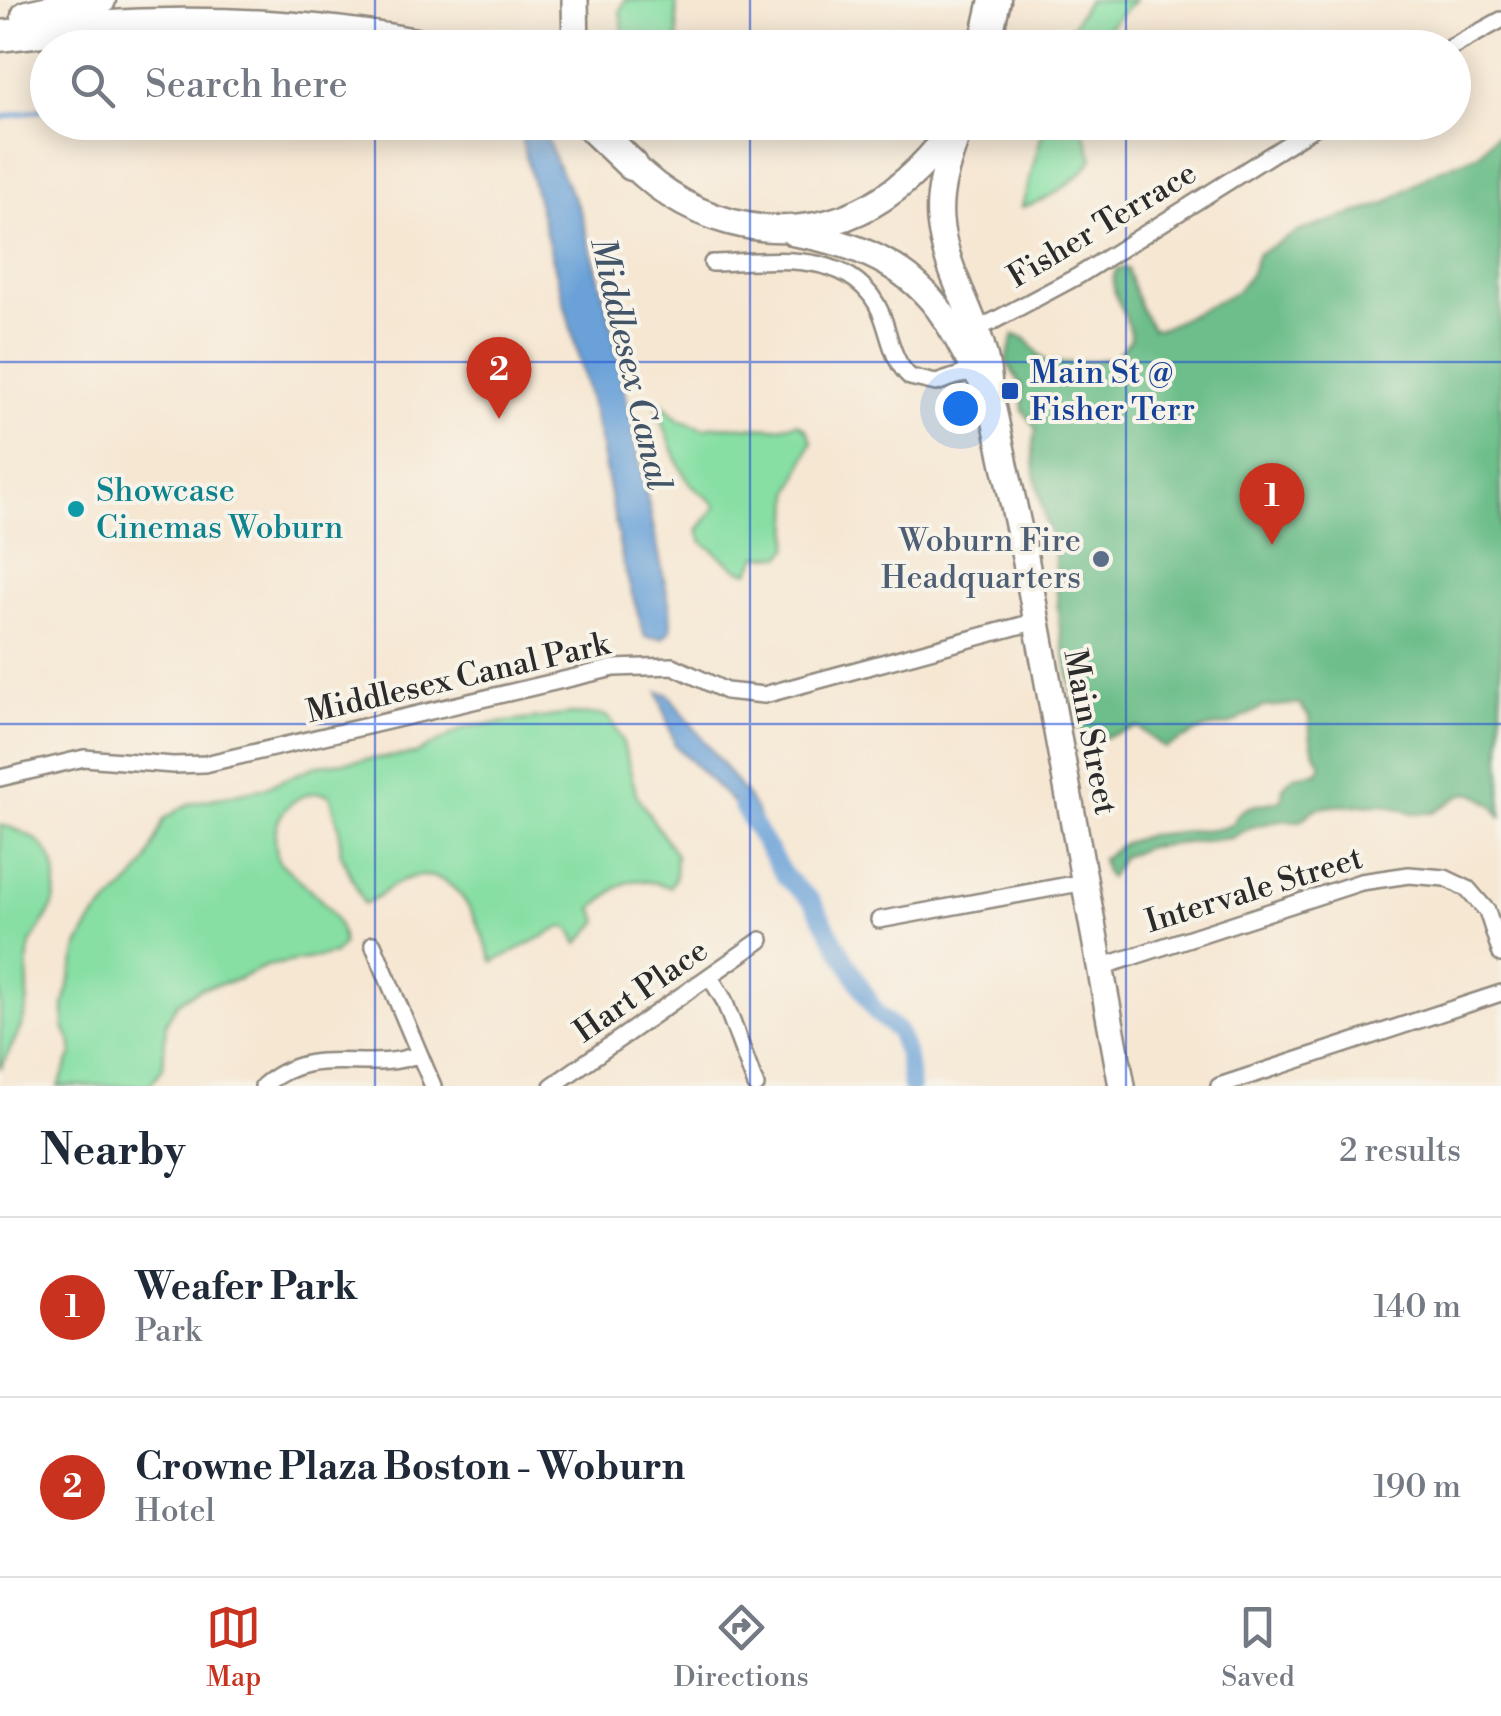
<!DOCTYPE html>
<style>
body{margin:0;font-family:"Libre Bodoni",serif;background:#f2f2f3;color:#1f2937}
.you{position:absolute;left:960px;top:408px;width:35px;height:35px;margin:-25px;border:8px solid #fff;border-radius:50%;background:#1a73e8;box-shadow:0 0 0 15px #1a73e833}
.badge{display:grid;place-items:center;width:65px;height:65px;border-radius:50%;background:#c8321e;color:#fff;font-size:32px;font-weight:700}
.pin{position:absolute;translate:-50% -82px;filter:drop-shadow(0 2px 5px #0008)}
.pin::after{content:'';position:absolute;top:52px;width:35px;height:30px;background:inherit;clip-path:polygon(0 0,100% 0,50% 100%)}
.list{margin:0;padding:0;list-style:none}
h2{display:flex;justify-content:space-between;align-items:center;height:130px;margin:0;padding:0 40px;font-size:42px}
h2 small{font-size:32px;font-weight:400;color:#747a83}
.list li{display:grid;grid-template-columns:65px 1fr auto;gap:30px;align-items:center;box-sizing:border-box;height:180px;padding:0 40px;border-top:2px solid #e0e1e3}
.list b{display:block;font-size:38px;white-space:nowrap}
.list p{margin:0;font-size:32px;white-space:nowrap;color:#747a83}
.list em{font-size:32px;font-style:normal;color:#747a83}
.icon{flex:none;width:55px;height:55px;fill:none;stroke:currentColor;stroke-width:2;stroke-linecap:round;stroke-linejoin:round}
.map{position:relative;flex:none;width:1501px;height:1086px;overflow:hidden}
.search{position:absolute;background:#fff;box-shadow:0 5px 25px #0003;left:30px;right:30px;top:30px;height:110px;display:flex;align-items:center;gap:25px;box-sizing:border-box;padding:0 35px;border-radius:55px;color:#747a83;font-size:38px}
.sheet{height:490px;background:#fff}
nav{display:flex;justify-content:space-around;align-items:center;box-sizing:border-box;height:140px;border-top:2px solid #e0e1e3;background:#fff;font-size:28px;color:#747a83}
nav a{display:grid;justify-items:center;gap:5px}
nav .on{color:#c8321e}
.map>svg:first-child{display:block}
.green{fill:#87dfa4;stroke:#598568;stroke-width:2.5}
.forest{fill:#6dbe8a;stroke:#4c745a;stroke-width:2.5}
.water{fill:#69a1d8;stroke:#4a6682;stroke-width:2.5}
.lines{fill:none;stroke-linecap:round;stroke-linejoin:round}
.stream{stroke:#69a1d8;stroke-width:5}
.canal{stroke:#69a1d8;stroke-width:18}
.street-casing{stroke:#90897f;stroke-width:20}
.primary-casing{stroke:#90897f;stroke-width:30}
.highway-casing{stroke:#90897f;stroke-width:35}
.street{stroke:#fff;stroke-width:15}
.primary{stroke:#fff;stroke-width:25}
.highway{stroke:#fff;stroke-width:30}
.grid{fill:none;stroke:#1d4ed8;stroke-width:2.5;stroke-opacity:0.55}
.transit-dot{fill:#1a4fb4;stroke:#f7f3e8;stroke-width:4}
.culture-dot{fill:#0f9aa8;stroke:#f7f3e8;stroke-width:4}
.service-dot{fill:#5c6f8a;stroke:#f7f3e8;stroke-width:4}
.labels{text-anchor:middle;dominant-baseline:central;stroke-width:8;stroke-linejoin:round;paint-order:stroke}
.street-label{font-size:32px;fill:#2b2b2b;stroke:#f7f3e8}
.transit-label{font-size:32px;fill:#164399;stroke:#f7f3e8;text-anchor:start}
.culture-label{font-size:32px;fill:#0d838f;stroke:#f7f3e8;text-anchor:start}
.service-label{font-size:32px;fill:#4e5e75;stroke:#f7f3e8;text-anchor:end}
.water-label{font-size:35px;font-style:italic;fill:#415468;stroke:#f7f3e8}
</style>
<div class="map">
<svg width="1501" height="1086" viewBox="0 0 1501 1086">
<rect width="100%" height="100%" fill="#f7f3e8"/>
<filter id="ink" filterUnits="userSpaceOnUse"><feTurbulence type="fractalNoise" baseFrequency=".01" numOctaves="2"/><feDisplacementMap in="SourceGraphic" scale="20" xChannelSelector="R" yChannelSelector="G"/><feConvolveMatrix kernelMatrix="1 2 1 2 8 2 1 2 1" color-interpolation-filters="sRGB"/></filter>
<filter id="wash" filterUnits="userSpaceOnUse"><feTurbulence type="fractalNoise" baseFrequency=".0048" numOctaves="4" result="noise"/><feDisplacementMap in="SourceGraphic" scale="40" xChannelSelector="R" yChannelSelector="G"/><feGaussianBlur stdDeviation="2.25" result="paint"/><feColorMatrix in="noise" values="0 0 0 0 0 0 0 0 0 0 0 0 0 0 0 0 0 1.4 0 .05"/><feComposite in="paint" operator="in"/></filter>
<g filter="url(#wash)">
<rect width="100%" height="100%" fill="#f6e7d3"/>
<path class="green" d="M625 0H676L678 47H626L620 11Z
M1088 0H1135L1089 47H1059Z
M1045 123H1081L1093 159C1076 182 1049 200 1022 207Z
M661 403 679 420 705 429 714 426 774 428 798 423 807 430 812 441 791 492 789 548 782 556H758L749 572C732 571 718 551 702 542L698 531 716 506C709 497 700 494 692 485 675 466 670 435 658 413L657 406Z
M572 714 604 715 611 720 622 740 637 796 676 855 675 878 670 887C628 873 625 881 593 908L599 921 578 944 571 930 564 926 493 962C479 928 462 867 413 877 393 881 381 897 364 904L341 854 339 827 330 795C308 787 283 803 277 825 273 836 276 849 278 860 300 884 342 908 343 944L334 954 266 966 236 980 200 989 178 1002 166 1022 163 1068 149 1086H58L72 1054V1044L64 1028V1005L79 944 95 917 134 880 147 862 164 819 188 804 264 788 318 765 415 754 466 727Z
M0 825C42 834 63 857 54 902 50 919 33 933 29 950 25 968 30 987 27 1005 23 1028 10 1049 0 1069Z"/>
<path class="forest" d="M1501 134V817L1494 806 1474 793 1463 794 1432 813H1413L1384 804 1332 806 1315 809 1300 821 1281 820 1252 827 1231 838 1148 847 1122 857 1110 878 1105 873 1102 858 1124 843 1149 835 1224 828 1232 824C1240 802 1262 806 1282 800L1283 787 1294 776 1318 772 1322 764C1310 751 1310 733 1309 717L1299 704 1263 707 1229 725 1206 728 1165 748 1138 727 1096 740 1081 733 1059 624 1054 542 1046 523 1035 473 1033 448 1036 429 1023 410 1021 385 1006 361 1014 335 1025 338 1046 362 1074 363 1114 358 1131 339C1129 310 1104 292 1117 268L1127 269 1139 305 1152 329 1163 328 1236 292 1250 275 1258 254 1300 231 1385 204 1430 174 1479 154 1496 135Z"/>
<path class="water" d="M522 123H545V133L555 160 581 213 610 318 670 608 671 630 663 638 645 637 623 563 598 431 522 142Z
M658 692 668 694 748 797 759 817 755 825 675 745Z"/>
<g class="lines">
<path class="stream" d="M0 118 48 108
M484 122 525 131"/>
<path class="canal" d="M742 806 785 877 812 901 876 1013 898 1031 906 1052 911 1086"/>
</g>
</g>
<g filter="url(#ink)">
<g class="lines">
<defs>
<path id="street" d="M1450 48 1501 20
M712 263C771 261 853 247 881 313 890 335 892 361 910 377L936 383 981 368
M971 333 1078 276 1323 122
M0 778 84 758 173 765 205 764 614 668 673 666 726 691 764 695 1037 621
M879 920 1085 882
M373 944 433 1086
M1101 967 1361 882 1409 875 1445 878 1468 889 1487 911 1501 954
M710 977 724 1000 756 1086
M263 1086C316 1041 365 1076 419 1054
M552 1086 761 940
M1219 1086 1501 993"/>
<path id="primary" d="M575 0 576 48
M961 122C951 155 937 185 940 220 945 280 989 331 989 391L1025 557 1122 1086
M620 150C676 220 777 251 860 211 898 193 927 163 951 131
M794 233C855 243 910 264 945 318 961 342 971 368 989 391"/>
<path id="highway" d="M27 16 100 0
M0 36C146 17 291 19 436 48
M984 48 995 0
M587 122 632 165"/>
</defs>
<use href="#street" class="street-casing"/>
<use href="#primary" class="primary-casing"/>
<use href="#highway" class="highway-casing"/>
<use href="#street" class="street"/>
<use href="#primary" class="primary"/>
<use href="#highway" class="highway"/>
</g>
</g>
<path class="grid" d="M375 0V48M750 0V48M1126 0V48M375 122V1086M750 122V1086M1126 122V1086M0 362H1501M0 724H1501"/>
<rect class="transit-dot" x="1000" y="381" width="20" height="20" rx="5"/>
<circle class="culture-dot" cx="76" cy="509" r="10"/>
<circle class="service-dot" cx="1101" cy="559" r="10"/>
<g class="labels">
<g class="street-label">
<text transform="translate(1102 225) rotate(-31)">Fisher Terrace</text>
<text transform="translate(458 678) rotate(-13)">Middlesex Canal Park</text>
<text transform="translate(1090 732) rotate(79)">Main Street</text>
<text transform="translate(1254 890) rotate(-17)">Intervale Street</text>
<text transform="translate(641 991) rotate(-35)">Hart Place</text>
</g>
<g class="transit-label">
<text x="1030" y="373">Main St @<tspan x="1030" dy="37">Fisher Terr</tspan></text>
</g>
<g class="culture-label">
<text x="96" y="491">Showcase<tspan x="96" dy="37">Cinemas Woburn</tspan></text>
</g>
<g class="service-label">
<text x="1081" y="541">Woburn Fire<tspan x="1081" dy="37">Headquarters</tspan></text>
</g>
<g class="water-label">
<text transform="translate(630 364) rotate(77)">Middlesex Canal</text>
</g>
</g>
</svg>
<div class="you"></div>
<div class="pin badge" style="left:1272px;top:545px">1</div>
<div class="pin badge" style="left:499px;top:419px">2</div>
<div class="search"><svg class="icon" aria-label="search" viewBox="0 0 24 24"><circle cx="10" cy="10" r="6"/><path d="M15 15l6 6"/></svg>Search here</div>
</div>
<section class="sheet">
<h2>Nearby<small>2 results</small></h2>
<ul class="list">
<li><span class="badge">1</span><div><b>Weafer Park</b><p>Park</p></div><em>140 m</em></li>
<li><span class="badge">2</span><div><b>Crowne Plaza Boston - Woburn</b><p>Hotel</p></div><em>190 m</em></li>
</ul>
</section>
<nav>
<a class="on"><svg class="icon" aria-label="map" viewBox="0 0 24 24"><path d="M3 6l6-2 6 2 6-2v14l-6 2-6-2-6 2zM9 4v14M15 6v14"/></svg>Map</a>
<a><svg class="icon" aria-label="directions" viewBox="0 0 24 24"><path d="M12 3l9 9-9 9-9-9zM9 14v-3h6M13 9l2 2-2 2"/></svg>Directions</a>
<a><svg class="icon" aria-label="saved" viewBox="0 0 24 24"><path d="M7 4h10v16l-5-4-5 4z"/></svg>Saved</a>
</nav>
